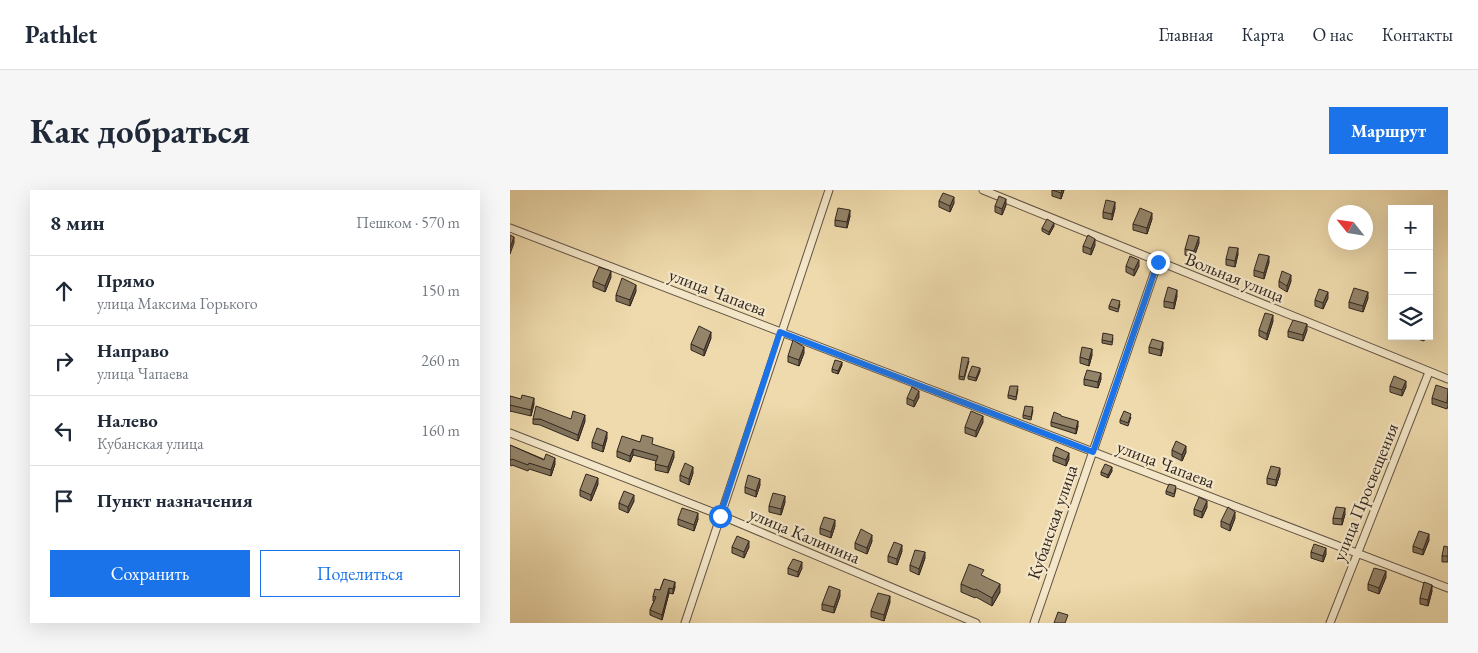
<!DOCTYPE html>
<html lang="ru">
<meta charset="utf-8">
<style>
body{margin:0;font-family:"EB Garamond",serif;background:#f6f6f7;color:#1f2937}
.controls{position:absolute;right:15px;top:15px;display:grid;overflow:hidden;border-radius:0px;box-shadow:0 5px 20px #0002}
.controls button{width:45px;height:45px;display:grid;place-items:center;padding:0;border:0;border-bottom:1px solid #e0e1e3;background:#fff;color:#1f2937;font:25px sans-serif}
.compass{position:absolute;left:818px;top:15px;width:45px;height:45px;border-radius:50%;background:#fff;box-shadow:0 5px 20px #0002;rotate:300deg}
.stop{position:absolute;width:15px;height:15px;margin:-11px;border:4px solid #1a73e8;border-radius:50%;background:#fff}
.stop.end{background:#1a73e8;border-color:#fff;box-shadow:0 1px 5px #0008}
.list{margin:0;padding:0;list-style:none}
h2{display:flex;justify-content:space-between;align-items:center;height:65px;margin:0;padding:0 20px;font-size:21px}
h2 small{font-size:16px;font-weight:400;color:#747a83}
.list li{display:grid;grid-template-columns:32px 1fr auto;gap:15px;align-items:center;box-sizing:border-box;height:70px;padding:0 20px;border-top:1px solid #e0e1e3}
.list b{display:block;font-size:19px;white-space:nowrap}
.list p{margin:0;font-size:16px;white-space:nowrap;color:#747a83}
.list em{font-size:16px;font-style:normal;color:#747a83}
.actions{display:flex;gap:10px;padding:15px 20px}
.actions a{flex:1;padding:11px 0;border:1px solid #1a73e8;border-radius:0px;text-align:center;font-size:18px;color:#1a73e8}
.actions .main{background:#1a73e8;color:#fff}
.icon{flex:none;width:28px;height:28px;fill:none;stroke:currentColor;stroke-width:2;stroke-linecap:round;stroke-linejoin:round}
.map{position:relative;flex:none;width:938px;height:433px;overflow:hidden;border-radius:0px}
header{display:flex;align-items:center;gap:30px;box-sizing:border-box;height:70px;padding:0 25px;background:#fff;border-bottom:1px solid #e0e1e3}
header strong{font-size:24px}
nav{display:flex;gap:28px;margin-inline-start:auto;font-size:18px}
.intro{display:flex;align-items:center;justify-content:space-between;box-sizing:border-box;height:120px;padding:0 30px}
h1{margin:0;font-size:35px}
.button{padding:12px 22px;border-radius:0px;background:#1a73e8;color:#fff;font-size:18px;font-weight:700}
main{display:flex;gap:30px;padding:0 30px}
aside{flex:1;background:#fff;border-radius:0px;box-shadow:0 5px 20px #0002}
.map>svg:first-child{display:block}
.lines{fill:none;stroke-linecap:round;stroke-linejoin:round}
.minor-casing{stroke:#615343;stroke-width:9}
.minor{stroke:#f4e7c9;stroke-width:7}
.wall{fill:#7f725a;stroke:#322620}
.shaded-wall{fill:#685c4a;stroke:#322620}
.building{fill:#948469;stroke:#322620}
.route{stroke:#1a73e8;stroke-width:6}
.labels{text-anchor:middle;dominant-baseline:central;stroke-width:4.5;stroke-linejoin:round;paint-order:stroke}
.street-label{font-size:18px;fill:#322620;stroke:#f4e7c9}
</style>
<header>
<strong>Pathlet</strong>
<nav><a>Главная</a><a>Карта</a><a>О нас</a><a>Контакты</a></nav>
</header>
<div class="intro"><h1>Как добраться</h1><a class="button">Маршрут</a></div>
<main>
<aside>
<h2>8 мин<small>Пешком · 570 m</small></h2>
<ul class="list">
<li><svg class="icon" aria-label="ahead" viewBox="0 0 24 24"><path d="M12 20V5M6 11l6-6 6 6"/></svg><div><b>Прямо</b><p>улица Максима Горького</p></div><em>150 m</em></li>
<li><svg class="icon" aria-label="right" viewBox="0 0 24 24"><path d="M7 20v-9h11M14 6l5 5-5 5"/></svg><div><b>Направо</b><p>улица Чапаева</p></div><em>260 m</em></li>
<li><svg class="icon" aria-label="left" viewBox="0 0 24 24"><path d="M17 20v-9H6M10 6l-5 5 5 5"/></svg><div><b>Налево</b><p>Кубанская улица</p></div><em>160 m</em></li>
<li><svg class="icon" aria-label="arrive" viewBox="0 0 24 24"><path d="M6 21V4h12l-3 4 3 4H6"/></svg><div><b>Пункт назначения</b></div></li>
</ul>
<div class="actions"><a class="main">Сохранить</a><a>Поделиться</a></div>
</aside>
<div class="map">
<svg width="938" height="433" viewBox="0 0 938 433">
<rect width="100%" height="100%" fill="#eedaac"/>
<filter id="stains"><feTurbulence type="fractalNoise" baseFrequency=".004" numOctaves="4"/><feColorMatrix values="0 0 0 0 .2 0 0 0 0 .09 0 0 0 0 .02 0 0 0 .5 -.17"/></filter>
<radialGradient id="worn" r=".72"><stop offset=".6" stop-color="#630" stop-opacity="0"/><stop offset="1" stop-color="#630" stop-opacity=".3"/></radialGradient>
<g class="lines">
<defs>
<path id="minor" d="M473 0 938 189
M0 38 938 398
M0 243 210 325 466 433
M175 433 319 0
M524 433 648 72
M820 433 919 182"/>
</defs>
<use href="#minor" class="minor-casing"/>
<use href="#minor" class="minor"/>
</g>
<path class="wall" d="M542 0H554L551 9 542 6Z
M429 11 444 13 440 22 429 17Z
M496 15 492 25 485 22V16Z
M605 18 602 30 593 28V22Z
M340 26 337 38 325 36V30Z
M642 29 637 44 623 40V34Z
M544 36 539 45 532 41V38Z
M689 53 684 67 675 65V59Z
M585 55 581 65 573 62V56Z
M728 64 725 77 716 75V69Z
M759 72 754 89 744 86V80Z
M616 76H629L624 86 616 82Z
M101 87 95 102 83 97V91Z
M769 91H781L777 102 769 97Z
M126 101 120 116 106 111V105Z
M667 106 664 119 654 117V111Z
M818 108 813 119 805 116V110Z
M858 108 853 122 839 118V112Z
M610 114 608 122 599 119V116Z
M763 131 757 150 749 146V140Z
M797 140 793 151 778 147V141Z
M901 146H916L914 151 901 147Z
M201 148 194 166 181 160V154Z
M603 148 602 155 592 153V150Z
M639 157 653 158 651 166 639 163Z
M294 163 289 176 278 172V166Z
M582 165 579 176 570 173V167Z
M459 171 454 190 449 189V186Z
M332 175 328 184 322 182V179Z
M470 181 466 191 458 189V186Z
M574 189H591L588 198 574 195Z
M880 196 896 197 892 206 880 202Z
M508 199 506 210 498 208V205Z
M938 199V216L937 219 922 214V208Z
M0 206 24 214 21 226 0 221V222Z
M409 207 404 217 397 214V208Z
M523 220 521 230 513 228V225Z
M621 227 618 236 610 233V230Z
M23 229H61L75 231 68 251 30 235 23 234Z
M473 232 466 247 455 243V237Z
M541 232 568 236 566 244 541 236Z
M97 248 93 262 82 258V252Z
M130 252 143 255 164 267 158 283 145 280 146 271 123 265 120 272 107 267V261Z
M0 255 45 274 41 286 19 279 18 281 2 275V276L0 275Z
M662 260 676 262 672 271 662 266Z
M543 265 559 269 556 276 543 271Z
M602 281 598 288 591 285V282Z
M183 283 179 295 170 291V285Z
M770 284 766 296 757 294V288Z
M88 294 81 311 70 306V300Z
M250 295 246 307 235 303V297Z
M666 299 664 307 656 304V301Z
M124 311 118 323 109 319V313Z
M275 312 271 325 259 322V316Z
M697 317 692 328 684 325V319Z
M835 324 832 335 823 334V328Z
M725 328 720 341 711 337V331Z
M168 329H188L184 341 168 335Z
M325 336 321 348 310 344V338Z
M919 350 913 365 903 362V356Z
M362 351 357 364 345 359V353Z
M222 357H239L234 368 222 363Z
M938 357V372H932V366Z
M392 361 387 375 378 372V366Z
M801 362 816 364 813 372 801 368Z
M415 368 409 385 400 381V375Z
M278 378H292L288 387 278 384Z
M474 386 490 402 482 416 466 407 465 408 451 402V394Z
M876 387 869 404 858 400V394Z
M154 389 165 397 163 404 159 403 152 430 140 425V420L144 411H143V406L150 400Z
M922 401 918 416 910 414V408Z
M330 406 324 423 312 420V414Z
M380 412 374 431 361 427V421Z"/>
<path class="shaded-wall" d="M552 0H554L551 9V3Z
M444 7V13L440 22V16Z
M496 9V15L492 25V19Z
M605 12V18L602 30V24Z
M340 20V26L337 38V32Z
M642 23V29L637 44V38Z
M544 33V36L539 45V42Z
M4 47V53L0 64V58Z
M689 47V53L684 67V61Z
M585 49V55L581 65V59Z
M728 58V64L725 77V71Z
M759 66V72L754 89V83Z
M629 70V76L624 86V80Z
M101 81V87L95 102V96Z
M781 85V91L777 102V96Z
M126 95V101L120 116V110Z
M667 100V106L664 119V113Z
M818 102V108L813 119V113Z
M858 102V108L853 122V116Z
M763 125V131L757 150V144Z
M797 134V140L793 151V145Z
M201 142V148L194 166V160Z
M653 152V158L651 166V160Z
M294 157V163L289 176V170Z
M582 159V165L579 176V170Z
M332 172V175L328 184V181Z
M470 178V181L466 191V188Z
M591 183V189L588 198V192Z
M896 191V197L892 206V200Z
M409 201V207L404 217V211Z
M24 208V214L21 226V220Z
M75 225V231L68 251V245Z
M473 226V232L466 247V241Z
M568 231V236L566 244V239Z
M97 242V248L93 262V256Z
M676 256V262L672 271V265Z
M123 259V265L120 272V266Z
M164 261V267L158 283V277Z
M559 263V269L556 276V270Z
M45 268V274L41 286V280Z
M183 277V283L179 295V289Z
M602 277V281L598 288V285Z
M770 278V284L766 296V290Z
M88 288V294L81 311V305Z
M250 289V295L246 307V301Z
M124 305V311L118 323V317Z
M275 306V312L271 325V319Z
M697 311V317L692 328V322Z
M835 318V324L832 335V329Z
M725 322V328L720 341V335Z
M188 323V329L184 341V335Z
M325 330V336L321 348V342Z
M919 344V350L913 365V360Z
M362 345V351L357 364V358Z
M239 351V357L234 368V362Z
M392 355V361L387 375V369Z
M816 358V364L813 372V366Z
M415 362V368L409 385V379Z
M292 372V378L288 387V382Z
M876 381V387L869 404V398Z
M165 392V397L163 404V399Z
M490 394V402L482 416V408Z
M922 395V401L918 416V410Z
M159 398V403L152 430V425Z
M330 400V406L324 423V417Z
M380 406V412L374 431V425Z"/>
<path class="building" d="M542 0H552L551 3Z
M433 3 444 7 440 16 429 11Z
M489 6 496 9 492 19 485 16Z
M596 10 605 12 602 24 593 22Z
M328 18 340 20 337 32 325 30Z
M630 18 642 23 637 38 623 34Z
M537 29 544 33 539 42 532 38Z
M0 45 4 47 0 58Z
M578 45 585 49 581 59 573 56Z
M679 45 689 47 684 61 675 59Z
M719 57 728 58 725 71 716 69Z
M749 64 759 66 754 83 744 80Z
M620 66 629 70 624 80 616 76Z
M89 77 101 81 95 96 83 91Z
M772 81 781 85 777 96 769 91Z
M112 88 126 95 120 110 106 105Z
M658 97 667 100 664 113 654 111Z
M844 98 858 102 853 116 839 112Z
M809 99 818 102 813 113 805 110Z
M602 109 610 111 608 119 599 116Z
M755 123 763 125 757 144 749 140Z
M783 130 797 134 793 145 778 141Z
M189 136 201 142 194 160 181 154Z
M593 143 603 145 602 152 592 150Z
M642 149 653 152 651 160 639 157Z
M283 150 294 157 289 170 278 166Z
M572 157 582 159 579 170 570 167Z
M452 167 459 168 454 187 449 186Z
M325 170 332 172 328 181 322 179Z
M462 176 470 178 466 188 458 186Z
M577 180 591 183 588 192 574 189Z
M884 186 896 191 892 200 880 196Z
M926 195 938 199 937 213 922 208Z
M500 196H508L506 207 498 205Z
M402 197 409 201 404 211 397 208Z
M12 205 24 208 21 220 0 215V216V206L11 209Z
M26 216 61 229 63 221 75 225 68 245 30 229H23Z
M515 216 523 217 521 227 513 225Z
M461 221 473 226 466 241 455 237Z
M614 221 621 224 618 233 610 230Z
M544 222 551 225V226L568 231 566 239 541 232Z
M87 238 97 242 93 256 82 252Z
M132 245 143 248 142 254 164 261 158 277 145 274 148 266 123 259 120 266 107 261 112 246 130 252Z
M666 251 676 256 672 265 662 260Z
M0 255 34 270 36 264 45 268 41 280 19 273 18 275 2 269V270L0 269Z
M546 257 559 263 556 270 543 265Z
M175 273 183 277 179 289 170 285Z
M595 274 602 277 598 285 591 282Z
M761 276 770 278 766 290 757 288Z
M76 284 88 288 81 305 70 300Z
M238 285 250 289 246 301 235 297Z
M659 294 666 296 664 304 656 301Z
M114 301 124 305 118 317 109 313Z
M263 303 275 306 271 319 259 316Z
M689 307 697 311 692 322 684 319Z
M718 317 725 322 720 335 711 331Z
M826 317 835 318 832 329 823 328Z
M172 318 188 323 184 335 168 329Z
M314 327 325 330 321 342 310 338Z
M351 339 362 345 357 358 345 353Z
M909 341 919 344 913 360 903 356Z
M227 346 239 351 234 362 222 357Z
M384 352 392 355 387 369 378 366Z
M804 354 816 358 813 366 801 362Z
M934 356 938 357V366H932Z
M405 360 415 362 409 379 400 375Z
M283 369 292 372 288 382 278 378Z
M459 374 474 380 471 385 490 394 482 408 466 399 465 400 451 394Z
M864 378 876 381 869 398 858 394Z
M154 389 165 392 163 399 159 398 152 425 140 420 146 407 143 406 145 399 150 400Z
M914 392 922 395 918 410 910 408Z
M319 396 330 400 324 417 312 414Z
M368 403 380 406 374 425 361 421Z
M548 422 558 425 555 433H544Z"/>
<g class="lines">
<path class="route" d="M210 326 270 142 583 262 648 72"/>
</g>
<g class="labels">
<g class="street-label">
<text transform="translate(725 87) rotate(22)">Вольная улица</text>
<text transform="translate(208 102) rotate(21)">улица Чапаева</text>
<text transform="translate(656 274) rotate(21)">улица Чапаева</text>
<text transform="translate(855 302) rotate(-68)">улица Просвещения</text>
<text transform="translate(542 332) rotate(-71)">Кубанская улица</text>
<text transform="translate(295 345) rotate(23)">улица Калинина</text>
</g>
</g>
<rect width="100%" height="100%" filter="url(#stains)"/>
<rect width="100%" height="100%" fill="url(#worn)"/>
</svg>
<div class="controls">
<button>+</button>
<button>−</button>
<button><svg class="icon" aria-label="layers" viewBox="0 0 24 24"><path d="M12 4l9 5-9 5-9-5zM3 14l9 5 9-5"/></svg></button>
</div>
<svg class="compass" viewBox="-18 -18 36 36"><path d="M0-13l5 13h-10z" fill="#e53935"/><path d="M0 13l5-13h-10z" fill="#747a83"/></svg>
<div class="stop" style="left:210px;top:326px"></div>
<div class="stop end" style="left:648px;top:72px"></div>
</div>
</main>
